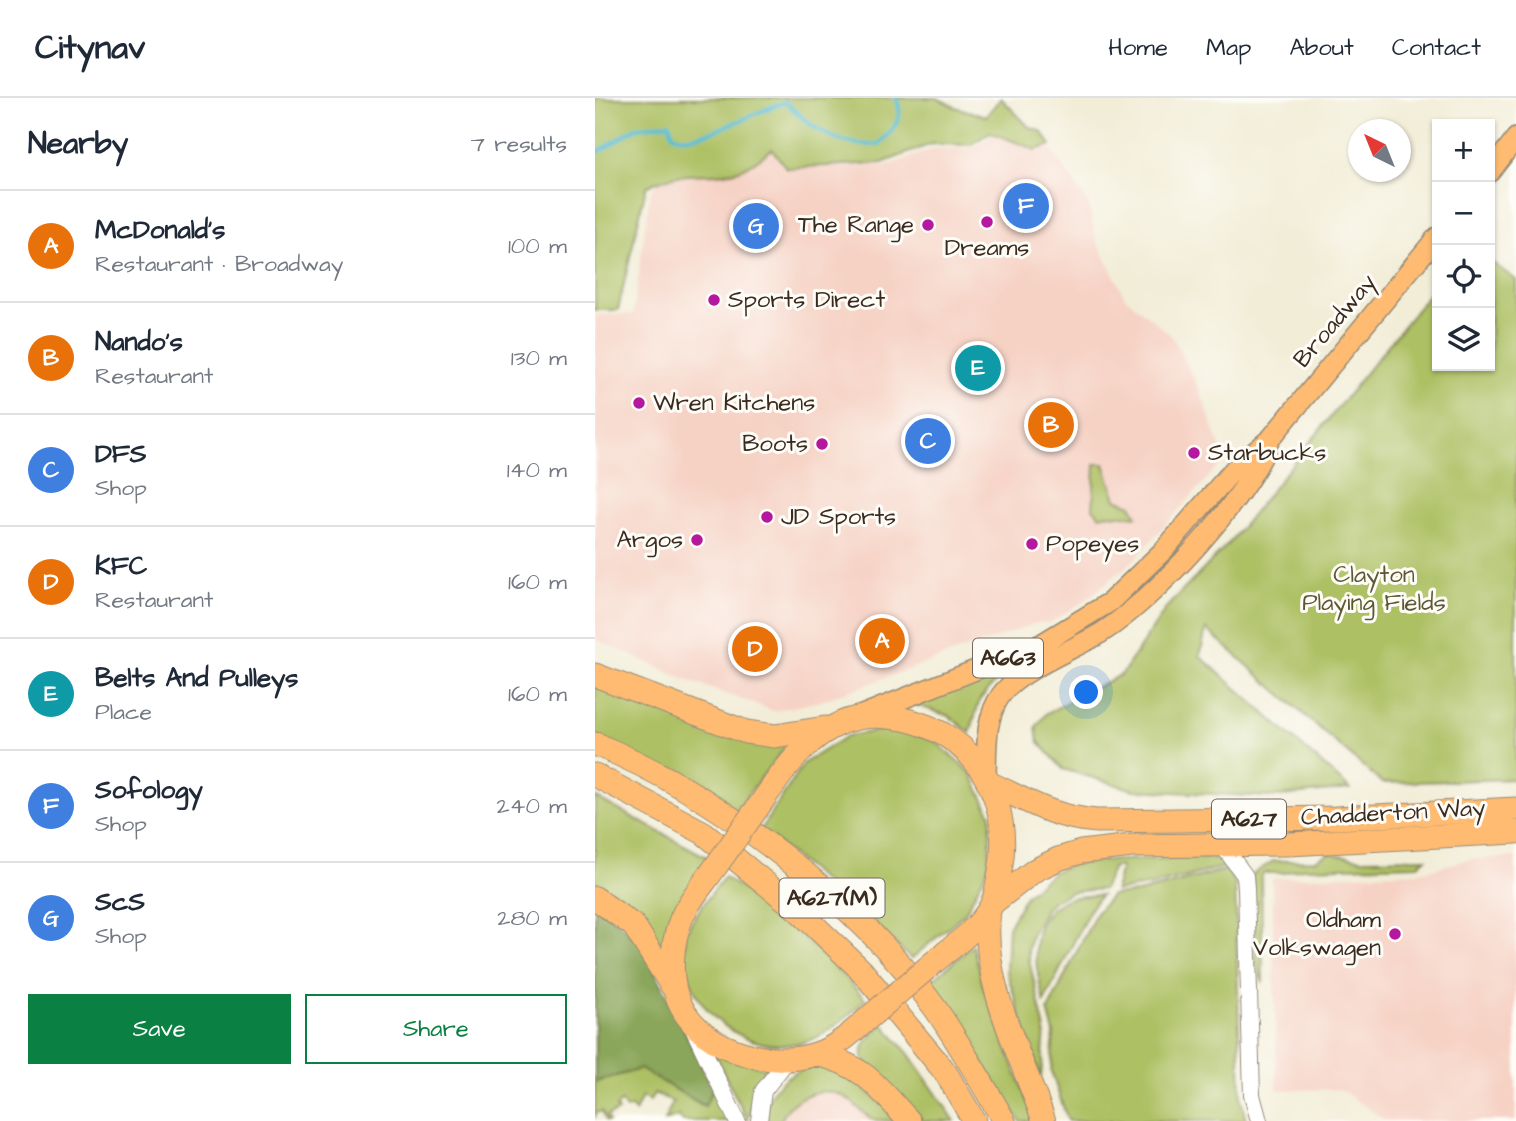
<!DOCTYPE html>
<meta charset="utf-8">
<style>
body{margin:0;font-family:"Architects Daughter",sans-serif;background:#f2f2f3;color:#1f2937}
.controls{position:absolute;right:21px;top:21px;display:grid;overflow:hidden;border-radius:0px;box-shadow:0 2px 5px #0004}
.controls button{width:63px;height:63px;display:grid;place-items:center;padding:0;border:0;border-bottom:2px solid #e0e1e3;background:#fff;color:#1f2937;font:35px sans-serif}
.compass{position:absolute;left:753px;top:21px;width:63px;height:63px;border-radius:50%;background:#fff;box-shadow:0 2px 5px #0004;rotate:317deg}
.you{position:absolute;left:492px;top:595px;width:24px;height:24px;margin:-18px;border:5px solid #fff;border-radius:50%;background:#1a73e8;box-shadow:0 0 0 10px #1a73e833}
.badge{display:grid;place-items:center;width:46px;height:46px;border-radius:50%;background:#0b8043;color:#fff;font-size:23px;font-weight:700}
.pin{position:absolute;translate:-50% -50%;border:4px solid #fff;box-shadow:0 2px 7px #0006}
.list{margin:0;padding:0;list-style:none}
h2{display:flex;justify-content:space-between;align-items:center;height:91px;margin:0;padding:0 28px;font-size:30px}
h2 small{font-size:23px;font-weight:400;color:#747a83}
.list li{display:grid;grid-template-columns:46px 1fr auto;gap:21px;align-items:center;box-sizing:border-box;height:112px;padding:0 28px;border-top:2px solid #e0e1e3}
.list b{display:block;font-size:26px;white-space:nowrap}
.list p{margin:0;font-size:23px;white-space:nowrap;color:#747a83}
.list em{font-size:23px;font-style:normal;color:#747a83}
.actions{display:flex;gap:14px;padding:21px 28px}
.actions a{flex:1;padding:16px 0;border:2px solid #0b8043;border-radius:0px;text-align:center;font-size:24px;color:#0b8043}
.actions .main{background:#0b8043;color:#fff}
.icon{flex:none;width:38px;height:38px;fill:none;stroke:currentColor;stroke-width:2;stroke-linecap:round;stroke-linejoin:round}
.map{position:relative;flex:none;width:921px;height:1023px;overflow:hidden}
header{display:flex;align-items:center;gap:42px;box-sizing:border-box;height:98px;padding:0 35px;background:#fff;border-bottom:2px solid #e0e1e3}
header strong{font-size:33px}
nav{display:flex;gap:38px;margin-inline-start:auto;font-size:24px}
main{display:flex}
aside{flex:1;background:#fff}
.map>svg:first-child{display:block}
.built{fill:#f6d2c4}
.green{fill:#adc064;stroke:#747541;stroke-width:2}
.forest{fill:#8aa65a;stroke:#62683c;stroke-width:2}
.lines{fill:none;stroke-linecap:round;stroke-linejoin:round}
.stream{stroke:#4fb9cc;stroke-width:4.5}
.minor-casing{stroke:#968c7a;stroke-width:18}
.major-casing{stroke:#968c7a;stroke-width:22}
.highway-casing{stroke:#968c7a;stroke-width:25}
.minor{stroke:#fff;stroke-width:16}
.major{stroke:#ffbb71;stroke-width:19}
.highway{stroke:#ffbb71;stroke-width:23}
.highway-bridge-casing{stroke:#968c7a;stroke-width:25;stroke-linecap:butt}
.highway-bridge{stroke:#ffbb71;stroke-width:23}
.poi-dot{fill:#b5179e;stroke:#fdfcf7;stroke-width:2.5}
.labels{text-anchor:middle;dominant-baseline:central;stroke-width:6;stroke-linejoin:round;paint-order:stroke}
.shield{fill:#fdfcf7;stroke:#75695f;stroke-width:2}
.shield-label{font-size:23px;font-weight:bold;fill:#3b2a1e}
.poi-label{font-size:24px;fill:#3b2a1e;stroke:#fdfcf7;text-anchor:start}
.street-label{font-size:24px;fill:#3b2a1e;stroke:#fdfcf7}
.park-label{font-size:24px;fill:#5d5733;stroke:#fdfcf7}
</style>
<header>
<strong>Citynav</strong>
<nav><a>Home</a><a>Map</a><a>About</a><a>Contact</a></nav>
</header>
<main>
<aside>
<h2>Nearby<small>7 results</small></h2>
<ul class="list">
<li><span class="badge" style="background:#e8710a">A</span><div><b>McDonald's</b><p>Restaurant · Broadway</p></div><em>100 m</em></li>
<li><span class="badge" style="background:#e8710a">B</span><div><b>Nando's</b><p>Restaurant</p></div><em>130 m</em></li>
<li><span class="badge" style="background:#3f7fe0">C</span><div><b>DFS</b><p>Shop</p></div><em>140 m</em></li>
<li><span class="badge" style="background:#e8710a">D</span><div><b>KFC</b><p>Restaurant</p></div><em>160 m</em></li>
<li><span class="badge" style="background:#0f9aa8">E</span><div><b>Belts And Pulleys</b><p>Place</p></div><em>160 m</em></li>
<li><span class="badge" style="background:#3f7fe0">F</span><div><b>Sofology</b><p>Shop</p></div><em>240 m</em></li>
<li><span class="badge" style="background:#3f7fe0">G</span><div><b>ScS</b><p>Shop</p></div><em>280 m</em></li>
</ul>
<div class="actions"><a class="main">Save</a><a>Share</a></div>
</aside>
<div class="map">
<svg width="921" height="1023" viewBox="0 0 921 1023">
<rect width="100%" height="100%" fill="#fdfcf7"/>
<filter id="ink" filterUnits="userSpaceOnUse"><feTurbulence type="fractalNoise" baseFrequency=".0143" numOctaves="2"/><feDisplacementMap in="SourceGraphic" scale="14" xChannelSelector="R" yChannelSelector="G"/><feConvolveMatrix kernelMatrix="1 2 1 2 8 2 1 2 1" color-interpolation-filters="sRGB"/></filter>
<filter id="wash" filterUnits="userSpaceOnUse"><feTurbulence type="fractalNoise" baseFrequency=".00686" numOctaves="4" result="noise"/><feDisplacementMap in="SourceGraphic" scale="28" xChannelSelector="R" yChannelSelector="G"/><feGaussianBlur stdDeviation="1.57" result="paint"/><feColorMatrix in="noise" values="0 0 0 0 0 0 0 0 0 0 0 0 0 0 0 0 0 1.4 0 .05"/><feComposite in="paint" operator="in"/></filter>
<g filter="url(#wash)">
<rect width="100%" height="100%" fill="#f2edd7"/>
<path class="built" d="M398 37 444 54 454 48 493 105 501 141 530 199 577 238 605 293 630 361 536 465 487 505 455 525H442L226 603 179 613 91 582 0 541V217L38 216 55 94 65 82 145 72 178 51 189 71 294 67 340 50H378Z
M921 759V1023H791L745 991 682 992 677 780 825 774 875 761Z
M228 995 244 996 278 1023H186L191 1010 210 997Z"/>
<path class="green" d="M0 0H342L363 10 391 18 406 0 434 29 446 33 456 47 441 52 395 34 376 47 336 46 287 65 191 70 177 51C167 58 155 69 144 72 112 82 86 69 51 89L23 212H0Z
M895 163 921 182V681L787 685 611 531 605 558 755 691 676 699 539 692 468 671 443 643 441 629 452 615 527 576 572 509 635 444 842 186V268H895Z
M500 366H509L521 401 536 407 542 418 511 416 505 418 498 410Z
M499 528 403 581 385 601 375 635 354 618 312 604 433 562Z
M0 583 194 644 140 713 0 637Z
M298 630 339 642 376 675 396 717 394 768 370 815 316 861 283 829 166 731 209 665 252 638Z
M0 699 115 761 68 852 38 810 0 787Z
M734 755 768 761 831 760 823 767 707 770 689 775H669L666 778 668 885 661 865 657 777 678 763 720 762Z
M594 760H619L633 768 559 787 520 793 526 769H518L508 791 476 794 459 802 451 810 436 837 433 852 435 866 450 932 446 980 411 872 413 829 431 797 458 774 475 767 500 763Z
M631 772 640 785 646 1001 651 1023H473L456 973 459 935 453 912 501 815 517 797 543 795Z
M129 779C183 813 228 855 271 902 251 919 231 940 204 945 141 958 80 900 91 837 93 823 120 792 129 779Z
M506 797 496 809 449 904C441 869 427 818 473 801 483 797 496 798 506 797Z
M378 847 388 888 440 1023H425L335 884Z
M288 926 313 955 360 1023H328L269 962C263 946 278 937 288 926Z
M117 952 170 970 158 996 153 1023Z
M224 965 238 966 309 1023C301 1023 283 1023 276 1021 266 1014 258 1002 246 997 222 987 194 1001 186 1023H170C169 989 194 974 224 965Z
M45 971 109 1008 118 990 134 1023H87L84 1018 69 1023 78 1004 59 995 55 1003 47 999 40 1014 36 1009 31 1011 26 1004 21 1009 23 1013 12 1018 14 1023H11L7 1013 1 1015 0 1020V984Z"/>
<path class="forest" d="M0 807 44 841 118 990 110 1008 45 971 0 984Z"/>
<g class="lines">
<path class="stream" d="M0 56 41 30 74 25 78 37C101 49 164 11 191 4 216 31 246 51 284 46 297 34 311 19 301 0"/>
</g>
</g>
<g filter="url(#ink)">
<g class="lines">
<defs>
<path id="minor" d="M628 748 650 778 651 790 657 997 664 1023
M98 930 142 1023
M164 1023 168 993 193 961"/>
<path id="major" d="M895 74 921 40
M267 617 446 546 515 504 568 453 640 370 676 340 842 139
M391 680C392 651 389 621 406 597 422 574 479 551 506 535 560 501 650 403 674 344"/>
<path id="highway" d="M0 577 151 634 180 638 230 630
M0 646C119 694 265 805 340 910 365 946 387 985 409 1023
M0 677 109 735 202 811 266 872 351 975 379 1023
M394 685C433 703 459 720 502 723L740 720 921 711
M158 716C181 685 201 649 236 630 259 617 282 616 308 621 383 636 420 706 404 778 402 788 401 799 396 808 383 833 352 852 331 871
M121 768C108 787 91 805 84 827 77 847 75 875 81 896 98 950 172 972 221 956 243 949 261 931 278 916
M0 800 39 828 77 888
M399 804 440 772 463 761 486 754 537 748 694 746 921 734
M394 812C385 884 426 956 449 1023
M221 956C269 967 282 988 314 1023"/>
</defs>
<use href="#minor" class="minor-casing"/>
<use href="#major" class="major-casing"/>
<use href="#highway" class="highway-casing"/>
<use href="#minor" class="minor"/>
<use href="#major" class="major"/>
<use href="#highway" class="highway"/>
<defs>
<path id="highway-bridge" d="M121 768 158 716
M278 916 331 871"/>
</defs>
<use href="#highway-bridge" class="highway-bridge-casing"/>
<use href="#highway-bridge" class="highway-bridge"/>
</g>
</g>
<g class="poi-dot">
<circle cx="392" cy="124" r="7"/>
<circle cx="333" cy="127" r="7"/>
<circle cx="119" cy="202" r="7"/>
<circle cx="44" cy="305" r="7"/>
<circle cx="227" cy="346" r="7"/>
<circle cx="599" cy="355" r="7"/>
<circle cx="172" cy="419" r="7"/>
<circle cx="102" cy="442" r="7"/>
<circle cx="437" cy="446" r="7"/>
<circle cx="800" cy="836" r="7"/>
</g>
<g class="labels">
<g class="shield">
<rect x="378" y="540.5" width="70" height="39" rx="5"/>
<rect x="617" y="701.5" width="74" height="39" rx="5"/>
<rect x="184.5" y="780.5" width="105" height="39" rx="5"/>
</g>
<g class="shield-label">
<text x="413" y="560">A663</text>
<text x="654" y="721">A627</text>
<text x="237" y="800">A627(M)</text>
</g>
<g class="poi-label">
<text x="319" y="127" text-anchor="end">The Range</text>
<text x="392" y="150" text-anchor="middle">Dreams</text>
<text x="133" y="202">Sports Direct</text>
<text x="58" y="305">Wren Kitchens</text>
<text x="213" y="346" text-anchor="end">Boots</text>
<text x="613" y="355">Starbucks</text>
<text x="186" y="419">JD Sports</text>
<text x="88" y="442" text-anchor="end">Argos</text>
<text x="451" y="446">Popeyes</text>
<text x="786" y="822" text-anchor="end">Oldham<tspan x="786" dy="28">Volkswagen</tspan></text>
</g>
<g class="street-label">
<text transform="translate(740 223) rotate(-50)">Broadway</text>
<text transform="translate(798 715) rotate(-3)">Chadderton Way</text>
</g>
<g class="park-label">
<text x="779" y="477">Clayton<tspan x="779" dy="28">Playing Fields</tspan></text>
</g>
</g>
</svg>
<div class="controls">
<button>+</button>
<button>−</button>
<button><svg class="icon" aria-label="locate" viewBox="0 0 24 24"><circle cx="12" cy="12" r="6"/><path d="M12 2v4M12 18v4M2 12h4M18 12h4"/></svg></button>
<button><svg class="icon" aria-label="layers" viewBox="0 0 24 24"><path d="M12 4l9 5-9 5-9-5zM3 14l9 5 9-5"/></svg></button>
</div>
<svg class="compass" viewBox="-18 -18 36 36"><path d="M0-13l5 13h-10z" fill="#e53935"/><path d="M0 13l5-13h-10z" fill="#747a83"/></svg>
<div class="you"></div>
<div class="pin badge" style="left:287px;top:543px;background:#e8710a">A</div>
<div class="pin badge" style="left:456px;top:327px;background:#e8710a">B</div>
<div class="pin badge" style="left:333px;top:343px;background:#3f7fe0">C</div>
<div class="pin badge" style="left:160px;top:551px;background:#e8710a">D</div>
<div class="pin badge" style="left:383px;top:270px;background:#0f9aa8">E</div>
<div class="pin badge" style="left:431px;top:108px;background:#3f7fe0">F</div>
<div class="pin badge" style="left:161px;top:128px;background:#3f7fe0">G</div>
</div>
</main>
